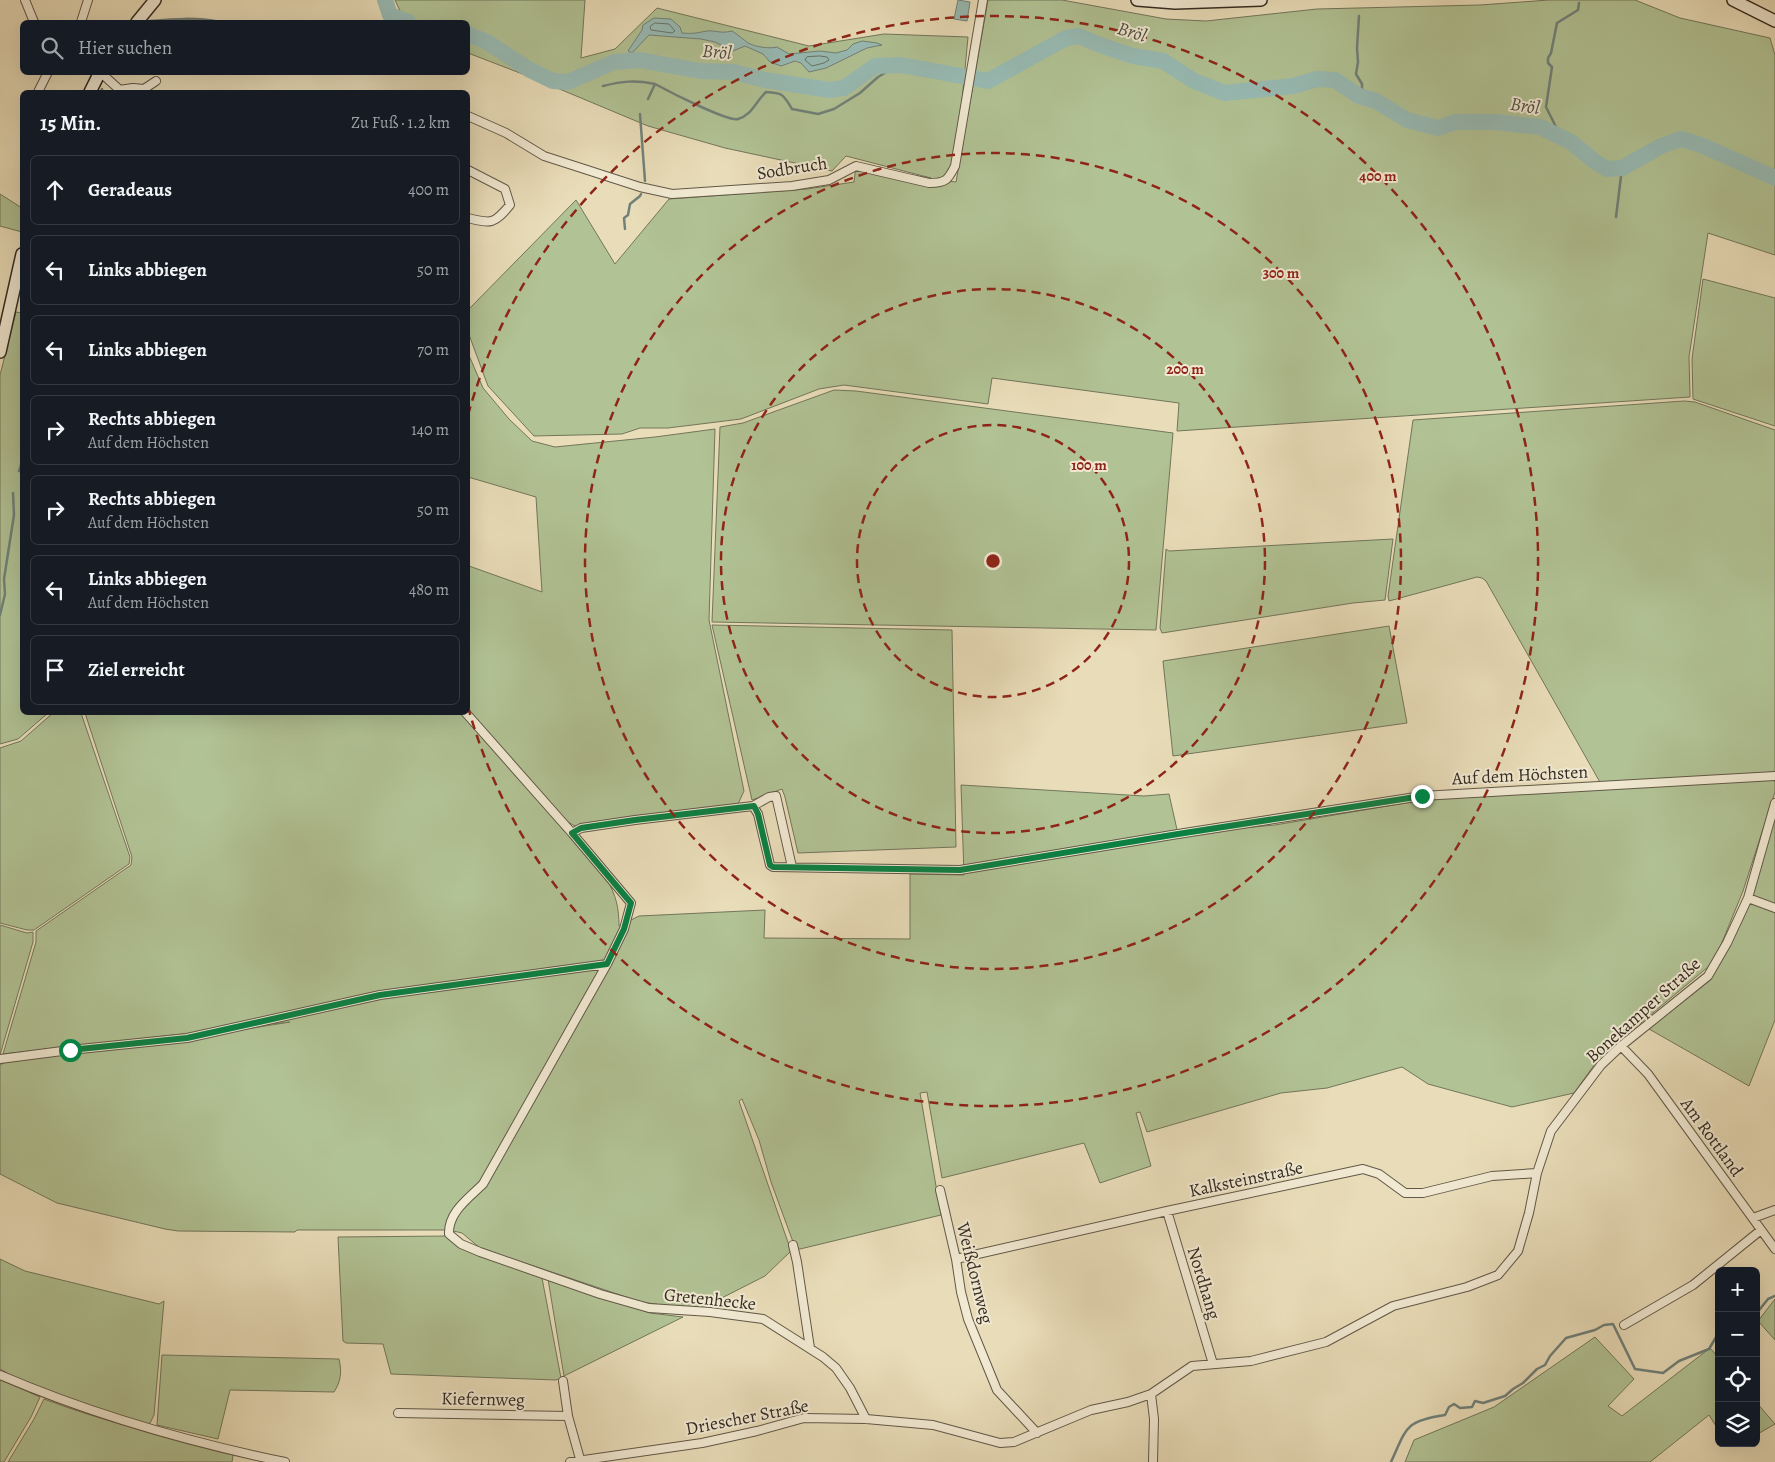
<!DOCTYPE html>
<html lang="de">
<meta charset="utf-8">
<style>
body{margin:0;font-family:Alegreya,serif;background:#20242c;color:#f1f3f6}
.controls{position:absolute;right:15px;bottom:15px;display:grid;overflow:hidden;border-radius:8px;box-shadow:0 5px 20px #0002}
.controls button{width:45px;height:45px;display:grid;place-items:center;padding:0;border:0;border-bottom:1px solid #363941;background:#171b24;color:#f1f3f6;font:25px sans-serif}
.stop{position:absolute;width:15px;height:15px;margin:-11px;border:4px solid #0b8043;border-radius:50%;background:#fff}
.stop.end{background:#0b8043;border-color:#fff;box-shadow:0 1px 5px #0008}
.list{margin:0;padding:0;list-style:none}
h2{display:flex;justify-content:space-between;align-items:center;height:65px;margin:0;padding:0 20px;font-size:21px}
h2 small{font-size:16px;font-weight:400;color:#9ea1a6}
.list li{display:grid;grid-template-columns:32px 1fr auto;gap:15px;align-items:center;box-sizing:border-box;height:70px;margin:0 10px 10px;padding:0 10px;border:1px solid #363941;border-radius:8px}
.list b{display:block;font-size:19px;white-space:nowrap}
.list p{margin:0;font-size:16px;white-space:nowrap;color:#9ea1a6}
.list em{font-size:16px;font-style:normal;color:#9ea1a6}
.icon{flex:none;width:28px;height:28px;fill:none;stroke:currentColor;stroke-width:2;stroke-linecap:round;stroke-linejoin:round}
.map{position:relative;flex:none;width:1775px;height:1462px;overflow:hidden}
.search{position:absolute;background:#171b24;box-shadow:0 5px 20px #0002;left:20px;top:20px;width:450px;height:55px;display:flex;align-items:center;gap:12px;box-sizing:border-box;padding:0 18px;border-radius:8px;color:#9ea1a6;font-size:19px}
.panel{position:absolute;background:#171b24;box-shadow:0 5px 20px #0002;left:20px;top:90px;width:450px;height:625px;border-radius:8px}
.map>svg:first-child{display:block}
.green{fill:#b1c294;stroke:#72765b}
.water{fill:#98bbb4;stroke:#70817a}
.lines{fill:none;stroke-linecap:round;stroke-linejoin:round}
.shore{stroke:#66736b;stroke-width:1}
.stream{stroke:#70817a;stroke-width:2.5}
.river{stroke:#98bbb4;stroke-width:16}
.minor-casing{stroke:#615848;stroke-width:10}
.secondary-casing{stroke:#342b22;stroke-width:14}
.minor{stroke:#f1e9d2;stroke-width:8}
.secondary{stroke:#f1e9d2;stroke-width:11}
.route{stroke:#0b8043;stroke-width:6}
.ring{fill:none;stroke:#8f2418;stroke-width:2.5;stroke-dasharray:9 6}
.labels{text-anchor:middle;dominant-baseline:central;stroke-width:4;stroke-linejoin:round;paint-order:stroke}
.street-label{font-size:18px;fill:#342b22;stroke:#f1e9d2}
.water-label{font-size:19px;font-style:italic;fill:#4d4f46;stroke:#f1e9d2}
.centre{fill:#8f2418;stroke:#f1e9d2;stroke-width:2.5}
.ring-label{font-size:15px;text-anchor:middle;font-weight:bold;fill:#8f2418;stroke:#f1e9d2;stroke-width:4;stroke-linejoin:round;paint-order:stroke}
</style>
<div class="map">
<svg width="1775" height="1462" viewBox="0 0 1775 1462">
<rect width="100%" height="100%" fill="#e9ddb9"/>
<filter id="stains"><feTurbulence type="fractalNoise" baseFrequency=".004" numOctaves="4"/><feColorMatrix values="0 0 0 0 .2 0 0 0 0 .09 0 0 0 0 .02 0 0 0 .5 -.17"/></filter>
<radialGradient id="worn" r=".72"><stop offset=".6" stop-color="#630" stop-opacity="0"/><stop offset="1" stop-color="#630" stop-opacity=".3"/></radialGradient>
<path class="green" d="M395 0H585L581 58 615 49 657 8 809 46 884 34 968 37 962 101 952 166 948 176 941 180 956 182 988 0H1062L1166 19 1206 21 1317 9 1480 5 1549 0H1635L1680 18 1770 38 1775 55V255L1708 233 1689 357 1690 397 1177 431 1179 403 992 378 988 404 844 385 819 389 741 419 668 428H640L622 434 534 436 488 386 468 332V310L576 200 615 264 669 199 807 189 854 182 856 166 931 178 846 156 832 171 725 148 648 126 538 80 468 53V22H405Z
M0 194 22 208V232L0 226Z
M1703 279 1775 298V426L1693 399 1692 359Z
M16 312 22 313V712L48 713 18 739 0 744V375Z
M468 353 483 388 509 419 532 441 555 447 655 437 715 429 709 620 744 791 738 804 575 826 566 821 468 709V570L469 566 542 592 536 497 468 477Z
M834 390 856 391 1173 433 1156 630 712 622 720 427 743 423Z
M1684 401 1695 402 1775 430V772L1601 784 1486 581 1482 578 1477 577 1389 601 1388 596 1413 420Z
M1393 539 1385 600 1353 603 1162 633 1160 628 1166 549 1169 551Z
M712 625 952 630 956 847 798 853 785 797 782 789 752 800Z
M1389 626 1407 723 1173 756 1163 661Z
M54 712 81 713 130 857 129 864 34 930H27L0 923V748L21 741Z
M85 713H462L607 880C616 895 619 908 619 926L639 916 765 910 764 938 910 939V874L964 875 961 785 1144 796 1169 794 1178 834 1275 825 1417 801 1490 794 1771 778 1775 782V792L1743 891 1714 962 1600 1057 1574 1093 1512 1107 1428 1084 1402 1067 1327 1088 1281 1093 1147 1132 1140 1112 1136 1113 1151 1166 1100 1183 1084 1143 942 1178 927 1092 920 1093 941 1215 796 1250 771 1182 759 1140 742 1099 739 1101 791 1251 765 1276 698 1310 641 1302 480 1248 462 1233 449 1230H297L295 1232 178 1231 165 1229 57 1203 0 1174V1065L12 1059 185 1039 290 1022 3 1054 36 942V931L131 865 132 857Z
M1775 811V905L1752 895Z
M1748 901 1775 911V1020L1749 1086 1649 1029 1711 979 1741 919Z
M0 925 27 933 33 932V942L0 1055Z
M448 1236 539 1275 542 1278 561 1378 556 1380 391 1374 383 1344 346 1343 343 1341 338 1237Z
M0 1259 25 1271 159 1304 164 1301 154 1415 150 1423 148 1424C98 1409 44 1396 0 1369Z
M548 1279 650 1313 683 1317 564 1376Z
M1775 1299V1340L1758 1321Z
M1595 1337 1634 1379 1608 1406 1622 1416 1710 1348 1719 1358V1431L1709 1415 1650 1462H1405L1414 1440 1494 1407Z
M162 1355 339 1359C342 1372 341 1381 334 1392L230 1390 218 1439 157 1425Z
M0 1379 40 1397 31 1417 4 1462H0Z
M44 1399C104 1422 167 1436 230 1452L233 1456 232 1462H8L34 1419Z
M1756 1402 1775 1424 1756 1435Z"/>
<path class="water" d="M958 0 970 2 967 21 954 19Z
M654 18 671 19 680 27 682 33C694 34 696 33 707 31 716 30 719 34 732 31 737 34 744 40 748 43 755 47 770 49 777 47L789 54 820 51 836 53 847 50 853 44 862 41 877 43 882 45 867 48 826 68 809 72 801 63 795 61 781 66 770 62 763 54 745 46 733 51 715 42 701 39 649 35 632 53 628 51 642 30 643 25Z"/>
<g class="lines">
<path class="shore" d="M655 23 669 24 675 31 672 33 651 30 650 27Z
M820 56 827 57 829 60 824 63 812 66 805 60 807 57Z"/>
<path class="stream" d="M1359 16 1357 48 1358 62 1356 74 1362 84V97
M150 21C173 19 196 17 220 22
M603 86C623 81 635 80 655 84
M101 92 102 89
M648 99 655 84C668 91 728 122 738 119 752 115 756 101 766 92 783 93 783 94 792 109L818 114 834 109 860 93 878 77 898 65
M640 114 645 181
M1561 137 1546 107 1552 67 1548 63V58L1551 53 1557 23 1578 10 1579 3
M1616 217 1622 168
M625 229 624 218 628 215 630 204 640 196 641 194
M19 471 22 462
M0 615 5 594 4 579 14 515 13 493
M1756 1314 1768 1299 1775 1296
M1391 1462C1407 1427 1405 1421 1445 1415L1449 1407 1454 1404 1460 1408 1472 1407 1475 1401 1483 1403 1505 1396 1513 1389 1523 1383 1537 1369 1545 1365 1550 1356 1566 1338 1595 1330 1604 1325 1613 1324 1635 1369 1663 1373 1679 1361 1709 1349 1719 1332"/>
<path class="river" d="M385 0 390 15 408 22
M468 34 487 42 530 70 553 81 568 82 614 62 639 60 700 71 734 72 765 80 829 90 844 88 875 66 901 65 988 81 1066 38 1079 36 1100 45 1133 56 1163 61 1194 81 1225 93 1293 86 1317 79 1335 80 1359 96 1376 101 1407 120 1438 128 1455 122H1496L1540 127 1571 142 1594 161 1607 169 1622 168 1661 146 1681 139 1701 145 1775 178"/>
<defs>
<path id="minor" d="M25 0 34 22
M81 22 88 0
M100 72 122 92
M119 90 133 88 144 89 156 81
M38 92 48 72
M468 116 506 133 544 156 640 187 672 194 792 186 829 180 856 166 929 183C946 183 948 180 955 166L983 0
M468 170 505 189 510 205C494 224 492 224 468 218
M465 712 572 833 631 903 624 929 607 964 483 1184C469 1198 448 1212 449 1234L461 1244 480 1252 600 1294 649 1308 710 1312 763 1319 823 1357 836 1368 850 1388 866 1419
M753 806 758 814 770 865 773 867 960 870 1178 834 1422 796 1775 776
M572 833 581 828 635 820 753 806 769 797 776 796 792 867
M1748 898 1775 908
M1621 1046 1648 1074 1775 1249
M0 1059 70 1050 187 1038 380 995 607 964
M940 1190 956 1259 961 1292 968 1319 997 1390 1037 1433
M1167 1211 1213 1364
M1753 1218 1775 1210
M793 1245 797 1262 810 1348
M956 1259 1167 1211 1363 1169 1379 1174 1405 1193H1423L1492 1176 1537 1173
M1624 1325 1693 1285 1761 1230
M0 1375C91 1414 188 1442 285 1462
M563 1381 568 1416 580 1459
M1151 1394 1154 1419 1153 1462
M398 1413 568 1416
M570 1462 702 1443 757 1431 804 1418 866 1419 933 1425 1000 1443 1014 1442 1091 1410 1128 1402 1151 1394 1192 1366 1251 1361 1326 1342 1393 1306 1467 1287 1498 1275 1518 1251 1529 1213 1537 1173 1551 1131 1601 1065 1621 1046 1708 976 1727 943 1748 898 1775 803"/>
<path id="secondary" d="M1137 0 1175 3 1261 0
M1733 0 1775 21
M137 22 155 0
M90 92 100 72
M0 352 22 254"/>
</defs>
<use href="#minor" class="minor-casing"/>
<use href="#secondary" class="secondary-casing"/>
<use href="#minor" class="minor"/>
<use href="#secondary" class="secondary"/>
</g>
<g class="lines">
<path class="route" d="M70 1050 187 1038 380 995 607 964 624 929 631 903 572 833 581 828 635 820 754 806 758 814 770 865 773 867 960 870 1178 834 1422 796"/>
</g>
<g class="ring">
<circle cx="993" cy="561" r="136"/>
<circle cx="993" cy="561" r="272"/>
<circle cx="993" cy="561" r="408"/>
<path d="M468 415A545 545 0 1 1 468 707"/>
</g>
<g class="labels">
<g class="street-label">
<text transform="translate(792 168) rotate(-9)">Sodbruch</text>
<text transform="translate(1520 775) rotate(-3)">Auf dem Höchsten</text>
<text transform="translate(1643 1010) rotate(-42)">Bonekamper Straße</text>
<text transform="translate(1712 1137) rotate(54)">Am Rottland</text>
<text transform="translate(1246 1179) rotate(-12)">Kalksteinstraße</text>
<text transform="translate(975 1273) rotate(76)">Weißdornweg</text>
<text transform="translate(1204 1283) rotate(73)">Nordhang</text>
<text transform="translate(710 1299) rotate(6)">Gretenhecke</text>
<text transform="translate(483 1399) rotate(1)">Kiefernweg</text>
<text transform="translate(747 1417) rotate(-11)">Driescher Straße</text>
</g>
<g class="water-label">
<text transform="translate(1132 32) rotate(17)">Bröl</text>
<text transform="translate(717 52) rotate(5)">Bröl</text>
<text transform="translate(1525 106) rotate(9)">Bröl</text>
</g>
</g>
<circle cx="993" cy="561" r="8" class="centre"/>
<g class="ring-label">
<text x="1378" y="181">400 m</text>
<text x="1281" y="278">300 m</text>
<text x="1185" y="374">200 m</text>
<text x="1089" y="470">100 m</text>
</g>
<rect width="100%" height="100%" filter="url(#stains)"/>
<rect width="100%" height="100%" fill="url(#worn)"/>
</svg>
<div class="controls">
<button>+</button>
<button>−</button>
<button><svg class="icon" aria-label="locate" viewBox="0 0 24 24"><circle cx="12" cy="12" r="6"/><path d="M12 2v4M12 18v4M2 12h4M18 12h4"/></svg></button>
<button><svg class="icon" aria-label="layers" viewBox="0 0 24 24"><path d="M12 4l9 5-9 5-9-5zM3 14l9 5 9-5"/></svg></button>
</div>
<div class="stop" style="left:70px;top:1050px"></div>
<div class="stop end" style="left:1422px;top:796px"></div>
<div class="search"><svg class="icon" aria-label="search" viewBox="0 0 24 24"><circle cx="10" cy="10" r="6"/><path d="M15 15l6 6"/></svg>Hier suchen</div>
<section class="panel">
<h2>15 Min.<small>Zu Fuß · 1.2 km</small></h2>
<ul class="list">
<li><svg class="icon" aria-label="ahead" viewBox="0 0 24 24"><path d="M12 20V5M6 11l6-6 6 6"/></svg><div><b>Geradeaus</b></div><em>400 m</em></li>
<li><svg class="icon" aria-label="left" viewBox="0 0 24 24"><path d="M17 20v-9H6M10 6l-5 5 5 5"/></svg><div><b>Links abbiegen</b></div><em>50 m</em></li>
<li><svg class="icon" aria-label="left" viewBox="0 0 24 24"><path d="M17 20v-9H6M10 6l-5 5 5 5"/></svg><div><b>Links abbiegen</b></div><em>70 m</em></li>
<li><svg class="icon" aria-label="right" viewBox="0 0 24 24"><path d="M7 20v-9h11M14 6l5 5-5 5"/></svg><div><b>Rechts abbiegen</b><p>Auf dem Höchsten</p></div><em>140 m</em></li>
<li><svg class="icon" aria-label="right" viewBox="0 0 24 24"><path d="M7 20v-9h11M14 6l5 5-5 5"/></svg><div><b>Rechts abbiegen</b><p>Auf dem Höchsten</p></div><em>50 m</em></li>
<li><svg class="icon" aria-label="left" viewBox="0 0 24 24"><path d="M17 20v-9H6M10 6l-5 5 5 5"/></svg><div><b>Links abbiegen</b><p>Auf dem Höchsten</p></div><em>480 m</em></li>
<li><svg class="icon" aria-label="arrive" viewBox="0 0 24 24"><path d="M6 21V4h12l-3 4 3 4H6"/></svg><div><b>Ziel erreicht</b></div></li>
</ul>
</section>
</div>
